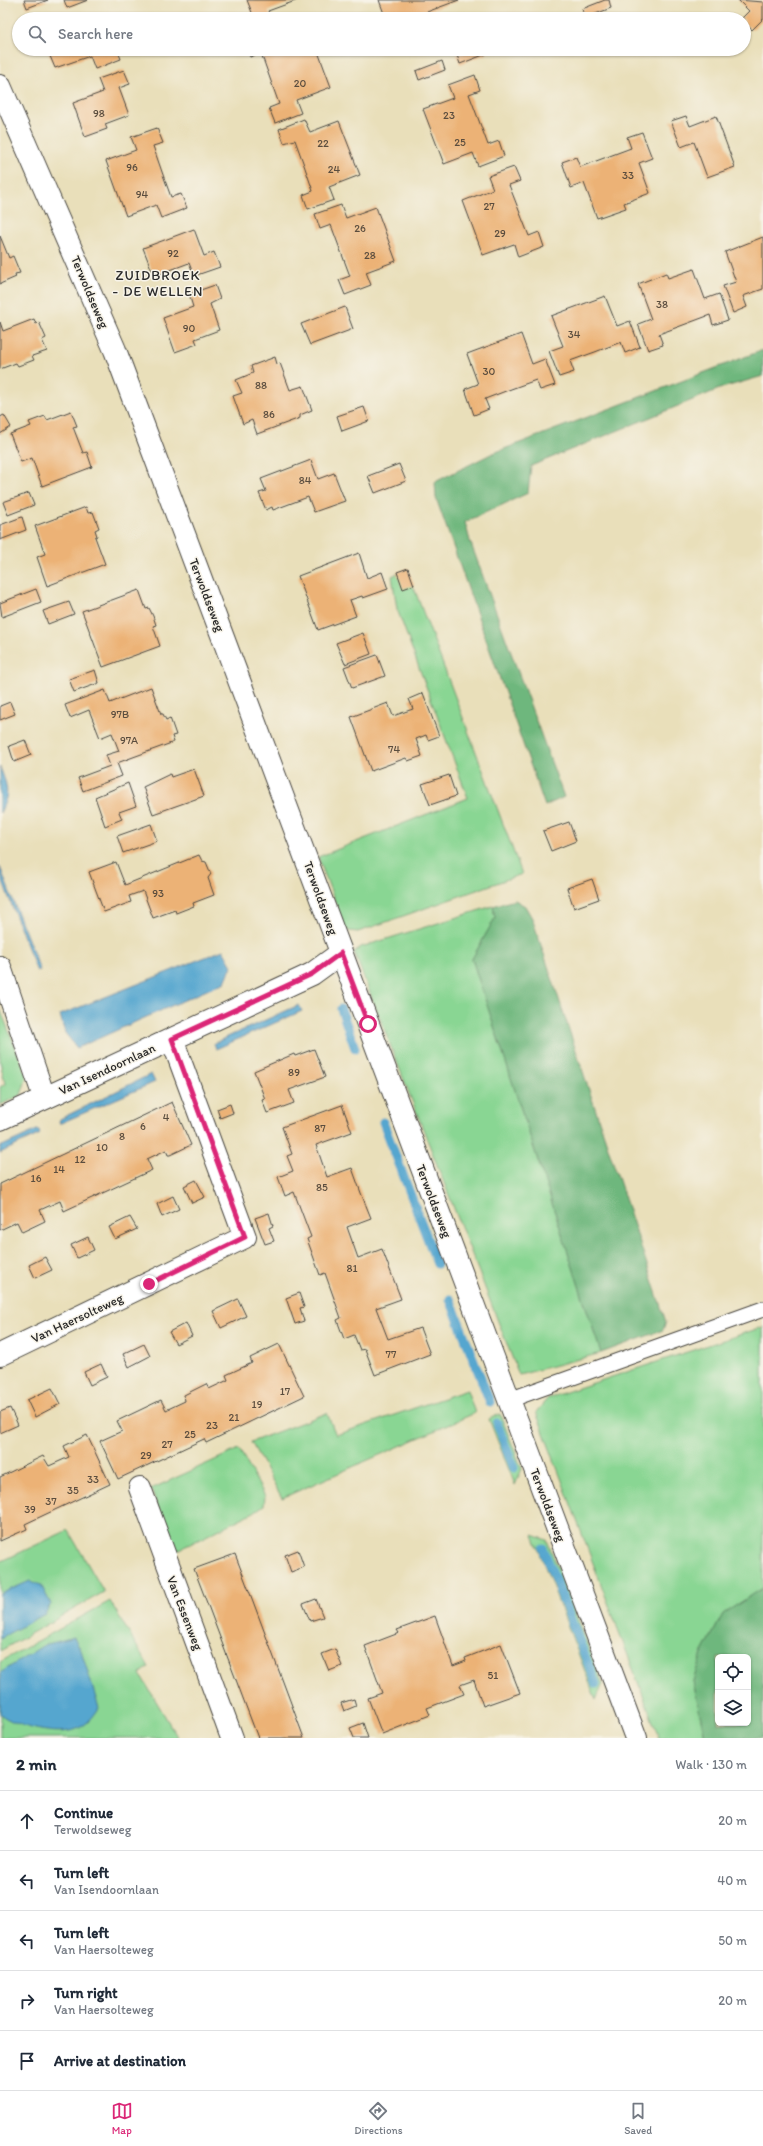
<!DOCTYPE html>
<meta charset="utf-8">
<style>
body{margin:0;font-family:Itim,sans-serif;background:#f2f2f3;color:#1f2937}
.controls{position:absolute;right:12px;bottom:12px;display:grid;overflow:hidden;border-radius:6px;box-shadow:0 1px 3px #0004}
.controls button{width:36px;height:36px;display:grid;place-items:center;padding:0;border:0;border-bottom:1px solid #e0e1e3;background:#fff;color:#1f2937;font:20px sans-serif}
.stop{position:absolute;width:12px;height:12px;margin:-9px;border:3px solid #db2777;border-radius:50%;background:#fff}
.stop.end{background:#db2777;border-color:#fff;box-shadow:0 1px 4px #0008}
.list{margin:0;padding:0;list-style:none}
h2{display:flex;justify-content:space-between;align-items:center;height:52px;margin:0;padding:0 16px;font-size:17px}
h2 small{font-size:13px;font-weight:400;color:#747a83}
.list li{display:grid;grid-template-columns:26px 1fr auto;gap:12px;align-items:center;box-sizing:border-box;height:60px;padding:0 16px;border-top:1px solid #e0e1e3}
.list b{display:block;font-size:15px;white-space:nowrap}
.list p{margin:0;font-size:13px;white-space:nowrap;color:#747a83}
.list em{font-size:13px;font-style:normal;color:#747a83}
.icon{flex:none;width:22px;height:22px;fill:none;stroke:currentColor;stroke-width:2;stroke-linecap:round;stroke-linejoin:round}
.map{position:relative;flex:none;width:763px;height:1738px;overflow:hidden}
.search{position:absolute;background:#fff;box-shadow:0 1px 3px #0004;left:12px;right:12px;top:12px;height:44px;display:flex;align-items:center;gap:10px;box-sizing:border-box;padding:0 14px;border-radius:22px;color:#747a83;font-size:15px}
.sheet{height:352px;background:#fff}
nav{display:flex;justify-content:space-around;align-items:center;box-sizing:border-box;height:56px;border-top:1px solid #e0e1e3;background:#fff;font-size:11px;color:#747a83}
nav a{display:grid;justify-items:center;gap:2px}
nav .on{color:#db2777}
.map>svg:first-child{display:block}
.green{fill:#89d693;stroke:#5a805f}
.forest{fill:#6eb77d;stroke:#4c7154;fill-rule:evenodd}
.water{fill:#54a6cf;stroke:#40687d}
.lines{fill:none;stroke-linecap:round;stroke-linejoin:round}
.stream{stroke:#54a6cf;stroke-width:9}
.building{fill:#ecb276}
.service-casing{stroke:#484640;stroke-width:17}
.minor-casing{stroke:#484640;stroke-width:24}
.tertiary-casing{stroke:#484640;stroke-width:24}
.service{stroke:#fff;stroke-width:15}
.minor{stroke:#fff;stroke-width:22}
.tertiary{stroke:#fff;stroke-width:22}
.route{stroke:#db2777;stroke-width:5}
.labels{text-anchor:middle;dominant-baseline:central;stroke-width:3;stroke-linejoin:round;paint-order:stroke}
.number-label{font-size:11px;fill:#5b4d3e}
.street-label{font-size:13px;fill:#2b2b2b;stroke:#f7f3e8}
.neighbourhood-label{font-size:14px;letter-spacing:1px;fill:#2b2b2b;stroke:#f7f3e8}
</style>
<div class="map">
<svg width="763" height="1738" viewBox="0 0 763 1738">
<rect width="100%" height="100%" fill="#f7f3e8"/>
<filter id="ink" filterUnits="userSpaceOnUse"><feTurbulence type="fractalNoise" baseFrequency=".025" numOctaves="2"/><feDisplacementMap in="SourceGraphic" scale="8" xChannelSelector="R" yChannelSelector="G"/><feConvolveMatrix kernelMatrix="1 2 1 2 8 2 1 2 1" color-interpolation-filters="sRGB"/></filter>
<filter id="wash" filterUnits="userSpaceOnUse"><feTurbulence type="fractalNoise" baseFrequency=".012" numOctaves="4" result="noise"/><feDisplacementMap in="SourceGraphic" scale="16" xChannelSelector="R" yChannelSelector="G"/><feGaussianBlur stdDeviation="0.9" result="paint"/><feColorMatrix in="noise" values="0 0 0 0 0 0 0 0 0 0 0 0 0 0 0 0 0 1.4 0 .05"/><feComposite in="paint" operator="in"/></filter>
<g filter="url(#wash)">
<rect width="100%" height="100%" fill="#e9dfba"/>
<path class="green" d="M403 571 414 588 522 874 358 932 349 931 345 928 318 857 468 798 397 609 392 576Z
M493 906 495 918 472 959 601 1353 519 1375 354 952 361 947Z
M0 1009 27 1076 21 1095 0 1105V1087L5 1084 0 1061Z
M763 1327V1588L723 1614 702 1654 693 1681 705 1738H659L536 1412 548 1398Z
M467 1390 475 1413 282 1498 251 1442 327 1413 336 1435Z
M500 1414 522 1469 515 1485 489 1419Z
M239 1449 265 1496 264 1505 254 1512 174 1552 151 1489Z
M68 1530 104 1592 0 1651V1562Z
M533 1535 547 1540 603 1684 596 1700Z
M110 1601 149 1667 140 1674 178 1738H0V1662Z"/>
<path class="forest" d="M763 350V376L722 388 531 466 528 493 465 522 470 541 564 797 545 806 436 498 435 482 491 454Z
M515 900 525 906 532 918 666 1322 663 1330 601 1353 472 959 495 918 493 906Z
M763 1588V1738H705L693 1681 702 1654 723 1614ZM718 1657H748V1723H718Z"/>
<path class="water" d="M0 767C8 788 10 793 0 813Z
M0 867 40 970 37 972 0 874Z
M223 950 232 966 225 982 77 1048 65 1033 60 1015Z
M299 1005 302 1011 216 1049 214 1043Z
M151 1074 155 1082 61 1123H59L60 1119Z
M37 1130H39L40 1134 0 1153V1147Z
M30 1581 41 1585 51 1604 45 1614 0 1638V1594Z
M74 1637 81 1650 99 1708C94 1716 87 1725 77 1729 58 1737 16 1727 0 1714V1673L44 1645Z"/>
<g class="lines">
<path class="stream" d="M341 1009 355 1048
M383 1122 437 1264
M450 1299 490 1402
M497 1423 514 1468
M543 1548 596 1684"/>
</g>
<g id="blocks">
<path class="building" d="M24 0H48L27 8Z
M64 0H88L67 8Z
M247 0H298L268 11 272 19H243L253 15Z
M379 0H459L408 19H386Z
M605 0H609L611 8 585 18 582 9Z
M738 0 763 2V19L752 30 744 22V19H741L749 11Z
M47 49H117L121 59 95 69 90 56 55 68Z
M247 49H317L331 87 296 100 301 113 275 123 269 108 279 104 261 53 250 57Z
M474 49H484L486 54 460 64 457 55Z
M442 61 445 70 419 80 416 71Z
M124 70 130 84 119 88 129 115 105 124 107 129 85 137 73 103 103 92 98 79Z
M475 75 480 90 469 94 488 145 499 141 504 156 478 166 473 153 444 164 423 109 453 98 448 85Z
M686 116 690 126 716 116 735 167 707 177 694 142 681 147 671 121Z
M304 119 310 132 339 121 360 175 329 187 334 200 308 209 303 195 313 191 304 165 295 140 284 143 279 129Z
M157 128 163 143 153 146 162 172 171 197 181 194 187 208 161 218 156 205 126 216 106 161 136 150 131 137Z
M642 132 652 158 639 163 650 193 624 203 626 208 597 218 584 183 571 188 562 162 576 157 580 167 631 148 627 137Z
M514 167 520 181 509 185 529 236 539 232 544 247 518 257 514 244 483 255 463 201 493 189 488 176Z
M341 205 346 218 376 207 396 261 366 272 371 285 345 295 339 280 350 276 331 225 320 229 315 214Z
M194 229 204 256 214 252 220 267 194 276 189 263 154 276 143 248Z
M0 236 9 258 13 256 20 273 15 274 16 277 0 284Z
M763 237V289L743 296 747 307 733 313 723 286 736 282 725 252Z
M694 269 705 299 719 294 728 320 713 325 710 315 659 334 663 345 648 350 638 324 651 319 638 284 666 273 668 278Z
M215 285 220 299 210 304 219 330 195 339 197 344 175 352 163 318 193 307 189 294Z
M605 296 617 326 630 321 640 347 625 353 621 342 595 352 570 361 574 372 559 377 549 351 563 346 551 316Z
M345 307 353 329 310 345 301 324Z
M34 319 36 324 39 322 46 338 42 340 47 351 32 356 34 360 18 366 16 363 0 369V322L3 331Z
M521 334 532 364 545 359 555 385 540 390 536 380 511 389 485 399 489 409 474 415 465 389 478 384 467 354Z
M275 357 277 364 280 363 290 390 303 386 312 410 300 415V418L257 434 252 420 243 424 233 396 242 393 236 380 253 373 251 366Z
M364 407 369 421 342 431 337 416Z
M71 411 77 426 73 427 83 453 87 452 92 467 42 486 32 458 21 462 10 434 31 426 29 422 45 416 47 420Z
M4 415 11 427 0 434V417Z
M311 460 318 479 334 473 345 501 314 512 308 497 273 510 272 507 266 510 259 493 266 491 261 479Z
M399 464 406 481 375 493 368 476Z
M29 493 34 505 8 515 3 502Z
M86 507 88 513 93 512 99 528 95 530 97 536 95 537 105 564 47 586 37 557 45 554 35 526Z
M22 517 26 530 0 540V525Z
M359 553 367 578 382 572 388 589 363 598 362 596 350 600 356 616 318 630 298 576Z
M408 568 414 585 403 589 397 572Z
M36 589 41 602 2 617 0 603Z
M139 590 146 609 149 608 153 616 156 625 153 626 160 646 103 667 82 611Z
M69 602 74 614 48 624 43 611Z
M363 633 371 654 345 664 336 643Z
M377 655 385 676 352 688 344 667Z
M95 670 99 683 74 692 69 679Z
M151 687 161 714H163L166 720 170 718 176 735 172 736 174 742 117 763 122 776 83 791 78 778 110 766 106 755 119 751 112 733 100 738 89 710 70 718 65 705 105 690 110 703Z
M423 693 439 736 428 740 426 735 416 739 422 756 408 761 406 758 371 771 351 717 388 703 393 716 413 709 409 699Z
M10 702 15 714 0 720V706Z
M25 740 31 755 14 762 9 746Z
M194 769 204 796 153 814 143 787 170 774 171 777Z
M449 775 456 796 430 805 422 784Z
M128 783 136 806 119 812 122 819 105 826 95 797Z
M569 822 576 841 551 851 543 831Z
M151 824 157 841 123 853 117 836Z
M199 855 202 861 206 862 211 874 208 878 214 895 193 903 194 906 176 913 175 910 153 918 143 891 129 896 131 902 104 912 89 872 116 862 125 885Z
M592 879 599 899 574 908 567 888Z
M314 1049 325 1077 289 1090 294 1103 267 1113 262 1100 265 1099 254 1071 294 1054 295 1056Z
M172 1102 191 1145 170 1155H168L166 1150 147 1159 152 1170 64 1211 60 1201 40 1210 45 1221 22 1232 17 1222 0 1230V1184Z
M230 1104 233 1113 220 1118 217 1109Z
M342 1105 352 1132 316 1145 327 1177 352 1168 361 1193 371 1218 347 1227 358 1258 382 1249 401 1299 376 1308 388 1339 420 1328 430 1354 375 1375 365 1349 360 1350 354 1335 344 1339 337 1320 341 1318 325 1273 320 1275 307 1239 311 1237 294 1192 285 1196 278 1177 293 1171 287 1156 292 1154 282 1127Z
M196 1180 205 1197 192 1203 184 1186Z
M173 1196 179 1209 162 1217 157 1204Z
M269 1213 273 1226 269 1228 274 1241 265 1244 255 1218Z
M130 1217 137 1229 115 1239 109 1227Z
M88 1237 94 1250 77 1258 71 1245Z
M45 1257 52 1270 35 1278 29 1265Z
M299 1293 304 1307 300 1308 304 1321 295 1324 286 1298Z
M238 1299 246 1316 221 1328 213 1311Z
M186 1323 192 1336 176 1344 169 1332Z
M144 1344 150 1356 129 1367 123 1354Z
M279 1344 304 1396 206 1443 204 1439 118 1479 100 1441 122 1431 117 1421 161 1400 166 1410 185 1401 184 1395 206 1384 209 1389 228 1380 226 1375 252 1363 250 1358Z
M101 1364 107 1377 90 1385 84 1372Z
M52 1388 60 1404 35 1417 27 1400Z
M10 1408 18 1425 0 1433V1412Z
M87 1435 110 1484 25 1524 27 1529 0 1541V1477L43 1456 49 1466 69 1457 64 1446Z
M298 1550 304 1567 291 1572 285 1555Z
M235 1554 254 1604 304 1738H258L204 1595 194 1569Z
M316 1599 323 1617 310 1621 303 1604Z
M435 1616 453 1666 466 1661 465 1658 501 1644 520 1693 483 1706 474 1680 460 1685 464 1694 427 1708 430 1715 382 1734 368 1698 382 1693 365 1646 399 1633 397 1630Z
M335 1649 342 1666 329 1671 322 1654Z
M354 1699 356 1706 344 1711 341 1703Z
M363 1723 368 1738H354L350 1728Z"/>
</g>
</g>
<g filter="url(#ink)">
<use href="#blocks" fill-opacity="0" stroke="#484640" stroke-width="1"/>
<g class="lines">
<defs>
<path id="service" d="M509 1400 763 1309"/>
<path id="minor" d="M0 967 44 1097
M0 1119 312 974 341 953
M0 1355 245 1237 172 1039
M140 1488 232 1738"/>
<path id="tertiary" d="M0 86 115 350 636 1738"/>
</defs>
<use href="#service" class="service-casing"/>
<use href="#minor" class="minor-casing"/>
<use href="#tertiary" class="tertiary-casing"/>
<use href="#service" class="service"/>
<use href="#minor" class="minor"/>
<use href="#tertiary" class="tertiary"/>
</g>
</g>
<g class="lines" filter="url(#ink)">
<path class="route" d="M149 1284 245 1237 172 1039 312 974 341 953 368 1024"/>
</g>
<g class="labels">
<g class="number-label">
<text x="300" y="83">20</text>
<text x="99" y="113">98</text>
<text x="449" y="115">23</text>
<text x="460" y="142">25</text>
<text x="323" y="143">22</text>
<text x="132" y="167">96</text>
<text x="334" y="169">24</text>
<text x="628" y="175">33</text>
<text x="142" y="194">94</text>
<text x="489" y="206">27</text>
<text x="360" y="228">26</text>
<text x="500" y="233">29</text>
<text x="173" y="253">92</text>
<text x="370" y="255">28</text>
<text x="662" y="304">38</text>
<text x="189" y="328">90</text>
<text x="574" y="334">34</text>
<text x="489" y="371">30</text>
<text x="261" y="385">88</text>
<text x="269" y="414">86</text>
<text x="305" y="480">84</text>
<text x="120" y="714">97B</text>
<text x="129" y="740">97A</text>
<text x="394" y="749">74</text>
<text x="158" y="893">93</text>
<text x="294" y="1072">89</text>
<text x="166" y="1117">4</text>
<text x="143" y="1126">6</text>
<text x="320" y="1128">87</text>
<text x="122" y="1136">8</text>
<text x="102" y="1147">10</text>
<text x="80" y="1159">12</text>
<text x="59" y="1169">14</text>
<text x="36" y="1178">16</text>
<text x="322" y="1187">85</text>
<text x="352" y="1268">81</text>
<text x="391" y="1354">77</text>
<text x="285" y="1391">17</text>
<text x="257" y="1404">19</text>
<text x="234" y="1417">21</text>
<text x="212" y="1425">23</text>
<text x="190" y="1434">25</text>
<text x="167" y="1444">27</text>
<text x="146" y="1455">29</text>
<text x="93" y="1479">33</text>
<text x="73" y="1490">35</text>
<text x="51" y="1501">37</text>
<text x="30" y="1509">39</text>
<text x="493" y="1675">51</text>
</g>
<g class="street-label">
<text transform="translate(90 292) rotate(67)">Terwoldseweg</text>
<text transform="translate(207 595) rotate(69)">Terwoldseweg</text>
<text transform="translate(321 898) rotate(70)">Terwoldseweg</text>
<text transform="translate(107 1069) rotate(-25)">Van Isendoornlaan</text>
<text transform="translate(434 1201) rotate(69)">Terwoldseweg</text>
<text transform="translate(77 1318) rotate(-25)">Van Haersolteweg</text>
<text transform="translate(548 1505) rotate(69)">Terwoldseweg</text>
<text transform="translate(185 1613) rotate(69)">Van Essenweg</text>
</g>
<g class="neighbourhood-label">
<text x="158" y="275">ZUIDBROEK<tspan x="158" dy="16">- DE WELLEN</tspan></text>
</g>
</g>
</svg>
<div class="controls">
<button><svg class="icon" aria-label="locate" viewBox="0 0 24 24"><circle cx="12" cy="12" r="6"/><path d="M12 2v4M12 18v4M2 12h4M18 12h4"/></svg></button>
<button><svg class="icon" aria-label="layers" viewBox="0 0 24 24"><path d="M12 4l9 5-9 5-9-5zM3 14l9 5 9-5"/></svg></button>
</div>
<div class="stop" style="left:368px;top:1024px"></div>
<div class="stop end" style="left:149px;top:1284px"></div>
<div class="search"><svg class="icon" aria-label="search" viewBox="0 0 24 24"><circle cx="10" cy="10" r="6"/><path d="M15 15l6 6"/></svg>Search here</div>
</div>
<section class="sheet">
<h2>2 min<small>Walk · 130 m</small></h2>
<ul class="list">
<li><svg class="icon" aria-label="ahead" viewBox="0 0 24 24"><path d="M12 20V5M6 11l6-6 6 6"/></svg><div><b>Continue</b><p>Terwoldseweg</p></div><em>20 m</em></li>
<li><svg class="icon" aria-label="left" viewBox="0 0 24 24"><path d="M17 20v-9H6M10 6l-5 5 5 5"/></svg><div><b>Turn left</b><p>Van Isendoornlaan</p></div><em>40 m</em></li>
<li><svg class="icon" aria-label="left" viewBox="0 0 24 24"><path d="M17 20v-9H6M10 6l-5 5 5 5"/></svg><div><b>Turn left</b><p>Van Haersolteweg</p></div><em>50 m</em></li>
<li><svg class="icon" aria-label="right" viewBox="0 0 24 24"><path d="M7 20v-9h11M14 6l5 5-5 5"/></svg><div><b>Turn right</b><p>Van Haersolteweg</p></div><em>20 m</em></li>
<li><svg class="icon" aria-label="arrive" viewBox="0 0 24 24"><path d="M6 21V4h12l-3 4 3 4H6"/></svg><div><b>Arrive at destination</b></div></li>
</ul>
</section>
<nav>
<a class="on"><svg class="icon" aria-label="map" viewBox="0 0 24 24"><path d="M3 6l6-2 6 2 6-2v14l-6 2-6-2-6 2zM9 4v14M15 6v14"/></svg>Map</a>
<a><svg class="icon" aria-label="directions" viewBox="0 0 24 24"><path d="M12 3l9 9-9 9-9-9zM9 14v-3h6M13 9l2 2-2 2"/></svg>Directions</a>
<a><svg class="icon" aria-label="saved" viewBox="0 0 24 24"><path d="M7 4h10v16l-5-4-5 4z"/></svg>Saved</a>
</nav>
